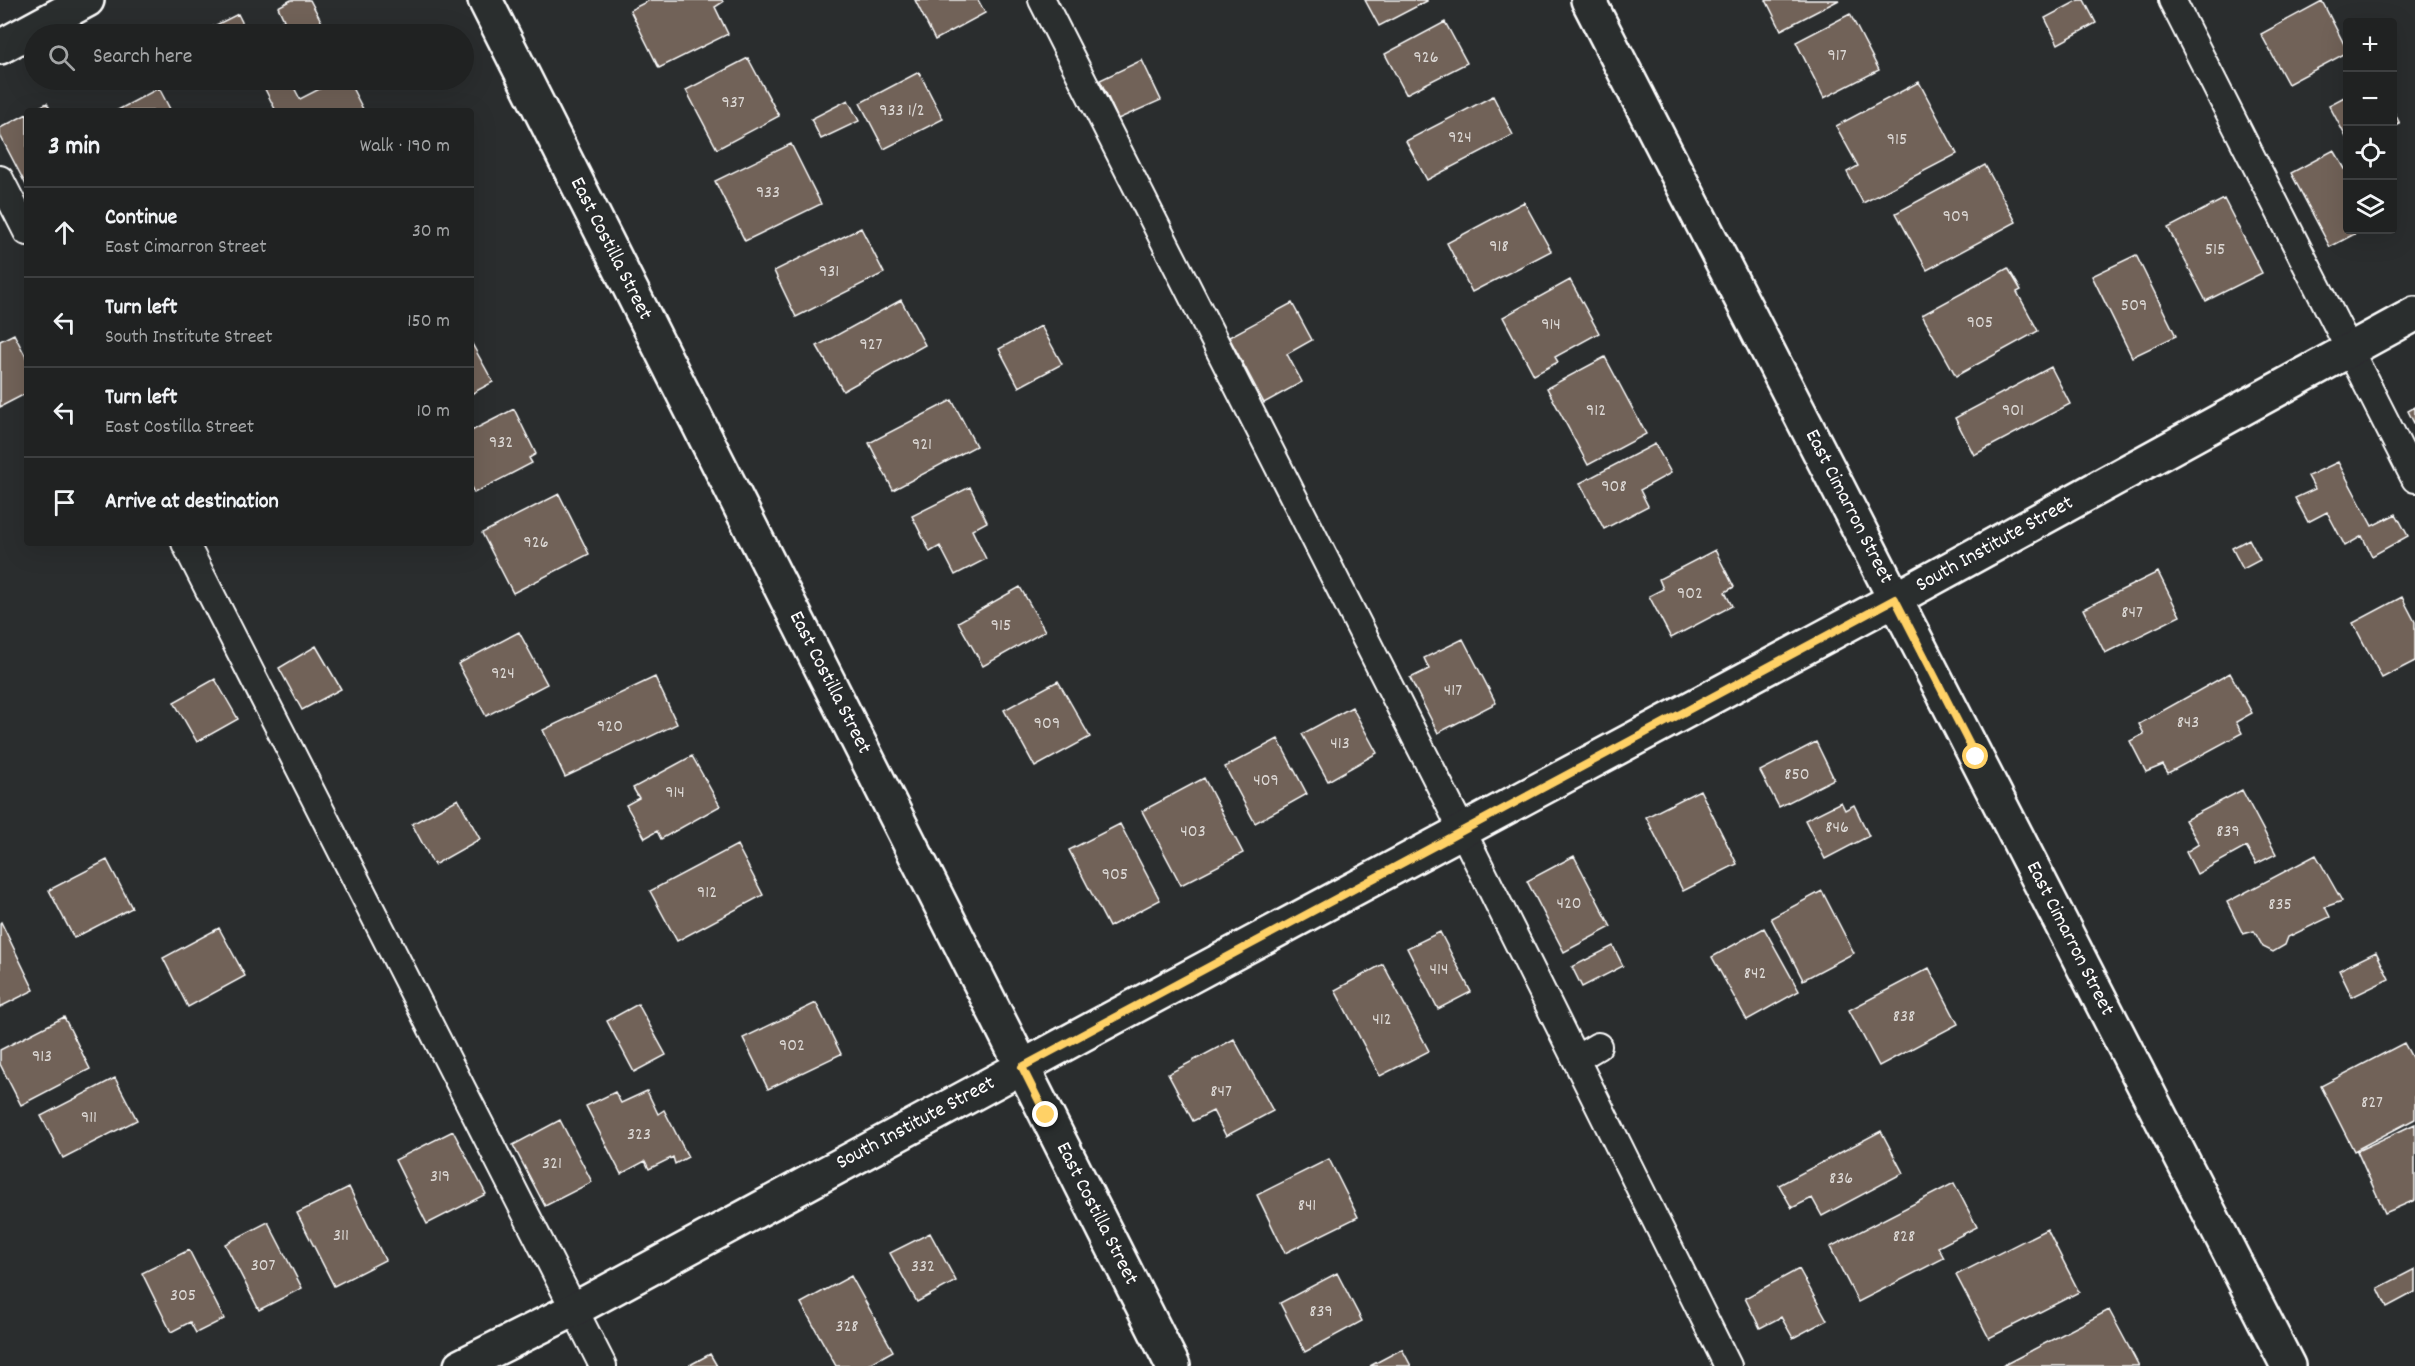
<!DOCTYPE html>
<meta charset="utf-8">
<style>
body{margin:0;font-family:Dekko,sans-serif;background:#2d2f2f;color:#f1f3f6}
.controls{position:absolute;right:18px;top:18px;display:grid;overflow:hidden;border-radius:6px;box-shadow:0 6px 24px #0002}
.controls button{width:54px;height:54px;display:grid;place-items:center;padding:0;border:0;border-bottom:2px solid #3d3f40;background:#202222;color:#f1f3f6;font:30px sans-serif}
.stop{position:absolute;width:18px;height:18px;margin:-14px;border:4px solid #ffd166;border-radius:50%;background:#fff}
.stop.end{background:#ffd166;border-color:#fff;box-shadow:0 2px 6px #0008}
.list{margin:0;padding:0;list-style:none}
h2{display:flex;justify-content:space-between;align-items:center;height:78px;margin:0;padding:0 24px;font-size:26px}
h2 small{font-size:20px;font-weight:400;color:#a2a4a5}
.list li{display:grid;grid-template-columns:39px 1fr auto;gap:18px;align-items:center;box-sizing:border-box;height:90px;padding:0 24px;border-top:2px solid #3d3f40}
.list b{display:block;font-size:22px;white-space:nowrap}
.list p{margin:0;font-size:20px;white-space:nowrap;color:#a2a4a5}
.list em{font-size:20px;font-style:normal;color:#a2a4a5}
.icon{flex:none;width:33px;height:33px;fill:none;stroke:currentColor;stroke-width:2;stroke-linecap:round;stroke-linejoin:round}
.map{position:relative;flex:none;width:2415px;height:1366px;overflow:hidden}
.search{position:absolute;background:#202222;box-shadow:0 6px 24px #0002;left:24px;top:24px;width:450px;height:66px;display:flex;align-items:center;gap:15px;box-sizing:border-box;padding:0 21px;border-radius:33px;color:#a2a4a5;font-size:22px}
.panel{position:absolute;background:#202222;box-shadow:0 6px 24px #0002;left:24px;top:108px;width:450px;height:438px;border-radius:6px}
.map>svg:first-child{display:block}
.building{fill:#716258;stroke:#fff;stroke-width:1.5}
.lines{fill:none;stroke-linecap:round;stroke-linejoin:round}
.service-casing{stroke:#fff;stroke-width:30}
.minor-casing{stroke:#fff;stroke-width:38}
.tertiary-casing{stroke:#fff;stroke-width:38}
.service{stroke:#2a2d2e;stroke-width:26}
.minor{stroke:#2a2d2e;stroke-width:33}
.tertiary{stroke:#2a2d2e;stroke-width:33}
.route{stroke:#ffd166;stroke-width:8}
.labels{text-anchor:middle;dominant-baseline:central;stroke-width:5;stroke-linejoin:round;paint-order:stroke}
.number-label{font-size:18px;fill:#dcd8d5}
.street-label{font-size:21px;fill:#fff;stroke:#2a2d2e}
</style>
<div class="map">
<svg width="2415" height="1366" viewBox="0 0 2415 1366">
<rect width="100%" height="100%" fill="#2a2d2e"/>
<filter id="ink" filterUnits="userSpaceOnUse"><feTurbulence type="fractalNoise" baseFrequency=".0167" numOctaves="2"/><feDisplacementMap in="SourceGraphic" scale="12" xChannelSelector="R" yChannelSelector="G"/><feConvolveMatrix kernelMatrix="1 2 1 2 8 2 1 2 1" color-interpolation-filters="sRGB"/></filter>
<g filter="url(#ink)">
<path class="building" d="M291 0H310L328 34H255L284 20 278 7Z
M650 0H722L723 2 715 7 728 34 659 68 630 10Z
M915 0H978L985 13 935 40Z
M1365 0H1427V1L1379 26Z
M1766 0H1839L1781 30Z
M2079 0H2084L2096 23 2058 44 2045 18Z
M2322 1 2348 52 2288 84 2261 34Z
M238 14 248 34H218L214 26Z
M1850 14 1879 70 1824 98 1796 42Z
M1445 22 1467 63 1406 94 1385 54Z
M748 58 779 116 717 149 686 90Z
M1142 60 1161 100 1118 119 1100 80Z
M919 72 943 119 884 149 860 103Z
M283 80H290L300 99 337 80H348L364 111H276L265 89Z
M1919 82 1957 154 1863 203 1847 172 1858 166 1836 126Z
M159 88 171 111H116Z
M2348 95V141L2329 105Z
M1493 96 1513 135 1427 180 1406 141Z
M848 100 859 121 821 139 811 119Z
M47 103 51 111H32Z
M2392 108 2400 124 2392 128Z
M27 114V187L0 135V128Z
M791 144 821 204 745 241 715 181Z
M2334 150 2348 174V230H2362L2330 247 2291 173Z
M1985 165 2016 222 1927 270 1896 213Z
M2224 199 2262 273 2206 301 2168 228Z
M1524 202 1551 251 1472 292 1447 243Z
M861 228 884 273 796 317 774 271Z
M2136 255 2176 336 2132 357 2092 276Z
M2008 268 2021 290 2017 292 2038 331 1956 376 1922 315Z
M1570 280 1599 333 1555 357 1558 362 1534 375 1503 317Z
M901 300 925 345 843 391 817 346Z
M1292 303 1312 340 1287 354 1302 382 1264 403 1229 337Z
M1041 326 1062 364 1019 387 999 349Z
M14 334 27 359V393L0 407V341Z
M471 342 493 382 471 394Z
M1605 357 1646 434 1588 465 1547 388Z
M2051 367 2070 404 1974 455 1955 418Z
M952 400 976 446 893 490 869 443Z
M2415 407V425L2408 411Z
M514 409 536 454 529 458 532 463 474 493 471 487V431Z
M1655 444 1671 473 1640 490 1648 506 1604 529 1580 483Z
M2338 462 2372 526 2396 514 2408 536 2372 556 2362 536 2345 546 2327 512 2308 522 2295 498 2315 489 2308 476Z
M970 487 987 522 972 530 986 559 955 575 940 546 930 552 912 516Z
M559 494 589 554 513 593 482 533Z
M2249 539 2260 560 2243 569 2232 548Z
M1715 550 1734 587 1725 592 1732 606 1671 638 1649 596 1663 589 1659 579Z
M2158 572 2180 616 2105 653 2083 609Z
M1020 587 1045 631 983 666 958 622Z
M2402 597 2415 622V661L2382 678 2353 623Z
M519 632 547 684 486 716 458 664Z
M1463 639 1496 703 1438 733 1410 678 1429 669 1424 658Z
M316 646 341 689 302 710 279 668Z
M2230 673 2252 713 2236 722 2242 733 2168 773 2163 765 2146 772 2130 741 2144 734 2139 724Z
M655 677 677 724 565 777 543 730Z
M215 679 238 719 197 742 174 702Z
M1058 681 1090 737 1035 767 1004 710Z
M1352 707 1377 753 1328 781 1302 734Z
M1278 739 1307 794 1255 823 1225 767Z
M1816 742 1834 779 1779 807 1760 771Z
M692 756 720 806 661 839 657 831 645 838 626 805 639 798 633 788Z
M1204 778 1243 853 1181 885 1142 811Z
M1700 790 1737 864 1683 891 1646 817Z
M2242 790 2276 854 2256 864 2246 847 2197 874 2186 852 2199 844 2185 820Z
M458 799 480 839 434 865 412 824Z
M1841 802 1845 810 1854 805 1869 836 1825 859 1805 820Z
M1120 824 1160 900 1109 927 1069 850Z
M737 845 763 895 677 941 650 891Z
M2316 855 2342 901 2325 907 2330 917 2288 937 2285 945 2273 952 2263 947 2254 931 2243 934 2227 902Z
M1574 856 1611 927 1564 952 1527 881Z
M107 860 132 908 74 938 49 890Z
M1822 891 1854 953 1803 980 1771 918Z
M1 922 34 990 0 1007V923Z
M219 928 245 976 188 1007 163 958Z
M1764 928 1799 991 1747 1020 1712 957Z
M1440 932 1471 992 1438 1009 1407 948Z
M1613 946 1623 966 1582 987 1572 967Z
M2376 952 2389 979 2352 997 2339 970Z
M1383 964 1429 1051 1380 1076 1335 990Z
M1929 968 1958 1024 1879 1066 1849 1010Z
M816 1003 841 1054 768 1089 743 1038Z
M638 1004 666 1055 634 1072 607 1021Z
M64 1017 90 1069 21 1105 0 1064V1050Z
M1234 1039 1273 1111 1226 1136 1213 1111 1193 1121 1168 1074Z
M2404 1043 2415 1063V1119L2354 1151 2321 1086Z
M115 1078 137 1120 63 1158 41 1116Z
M647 1091 658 1114 664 1110 688 1157 675 1164 673 1157 649 1169 645 1161 621 1174 586 1106 615 1092 621 1103Z
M560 1120 592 1182 545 1206 513 1145Z
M2415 1124V1200L2385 1213 2357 1151Z
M453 1131 486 1194 427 1224 395 1160Z
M1881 1131 1903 1173 1822 1216 1812 1198 1792 1208 1779 1185Z
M1329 1159 1358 1217 1285 1253 1257 1195Z
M1954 1183 1977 1227 1938 1247 1944 1258 1858 1302 1830 1247Z
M349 1187 385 1260 334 1286 297 1213Z
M268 1222 302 1288 259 1310 225 1244Z
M2047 1229 2079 1292 1989 1338 1956 1275Z
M930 1233 956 1281 917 1302 890 1253Z
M189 1250 224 1319 196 1333 190 1322 171 1332 142 1273Z
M1799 1269 1827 1320 1793 1338 1781 1317 1760 1328 1745 1298Z
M2415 1269V1292L2387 1307 2378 1288Z
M1337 1273 1362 1321 1305 1352 1280 1303Z
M851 1276 893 1351 866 1366H836L801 1303Z
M2109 1310 2139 1366H2002Z
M1402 1349 1411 1366H1370Z
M710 1354 717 1366H688Z"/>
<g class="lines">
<defs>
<path id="service" d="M1042 0 1439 784 1728 1366
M2172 0 2415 479
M0 179 27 232
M185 543 603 1366
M1576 1059 1598 1046"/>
<path id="minor" d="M1588 0 2288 1366
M0 47 87 0"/>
<path id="tertiary" d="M485 0 1173 1366
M461 1366 575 1309 1098 1026 1895 599 2415 314"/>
</defs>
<use href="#service" class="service-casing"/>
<use href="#minor" class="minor-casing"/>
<use href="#tertiary" class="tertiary-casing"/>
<use href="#service" class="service"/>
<use href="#minor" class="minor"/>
<use href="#tertiary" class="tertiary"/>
</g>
</g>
<g class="lines" filter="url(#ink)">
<path class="route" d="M1046 1115 1022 1067 1895 599 1976 757"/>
</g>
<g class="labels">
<g class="number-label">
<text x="1837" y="56">917</text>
<text x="1426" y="58">926</text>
<text x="733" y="103">937</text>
<text x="902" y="111">933 1/2</text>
<text x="1460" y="138">924</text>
<text x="1897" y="140">915</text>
<text x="768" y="193">933</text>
<text x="1956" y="217">909</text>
<text x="1499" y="247">918</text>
<text x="2215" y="250">515</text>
<text x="829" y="272">931</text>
<text x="2134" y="306">509</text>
<text x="1980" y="323">905</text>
<text x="1551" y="325">914</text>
<text x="871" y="345">927</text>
<text x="1596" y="411">912</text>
<text x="2013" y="411">901</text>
<text x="501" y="443">932</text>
<text x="922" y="445">921</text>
<text x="1614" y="487">908</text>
<text x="536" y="543">926</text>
<text x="1690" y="594">902</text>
<text x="2132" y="613">847</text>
<text x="1001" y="626">915</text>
<text x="503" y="674">924</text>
<text x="1453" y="691">417</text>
<text x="2188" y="723">843</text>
<text x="1047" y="724">909</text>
<text x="610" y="727">920</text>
<text x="1340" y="744">413</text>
<text x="1797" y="775">850</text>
<text x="1266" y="781">409</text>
<text x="675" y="793">914</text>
<text x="1837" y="828">846</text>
<text x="1193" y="832">403</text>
<text x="2228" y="832">839</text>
<text x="1115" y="875">905</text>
<text x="707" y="893">912</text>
<text x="1569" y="904">420</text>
<text x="2280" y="905">835</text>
<text x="1439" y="970">414</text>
<text x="1755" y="974">842</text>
<text x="1904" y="1017">838</text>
<text x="1382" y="1020">412</text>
<text x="792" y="1046">902</text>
<text x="42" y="1057">913</text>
<text x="1221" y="1092">847</text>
<text x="2372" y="1103">827</text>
<text x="89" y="1118">911</text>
<text x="639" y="1135">323</text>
<text x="552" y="1164">321</text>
<text x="440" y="1177">319</text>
<text x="1841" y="1179">836</text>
<text x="1307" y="1206">841</text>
<text x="341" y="1236">311</text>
<text x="1904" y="1237">828</text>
<text x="263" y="1266">307</text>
<text x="923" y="1267">332</text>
<text x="183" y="1296">305</text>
<text x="1321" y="1312">839</text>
<text x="847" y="1327">328</text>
</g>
<g class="street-label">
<text transform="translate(610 249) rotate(63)">East Costilla Street</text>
<text transform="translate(1848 507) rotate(63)">East Cimarron Street</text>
<text transform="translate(1995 545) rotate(-29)">South Institute Street</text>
<text transform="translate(829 683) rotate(63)">East Costilla Street</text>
<text transform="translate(2069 939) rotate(63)">East Cimarron Street</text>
<text transform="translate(916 1124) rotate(-28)">South Institute Street</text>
<text transform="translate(1096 1214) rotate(63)">East Costilla Street</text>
</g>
</g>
</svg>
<div class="controls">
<button>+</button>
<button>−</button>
<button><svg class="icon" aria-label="locate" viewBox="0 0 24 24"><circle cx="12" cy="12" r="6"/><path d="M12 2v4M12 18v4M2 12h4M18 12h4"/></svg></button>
<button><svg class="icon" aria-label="layers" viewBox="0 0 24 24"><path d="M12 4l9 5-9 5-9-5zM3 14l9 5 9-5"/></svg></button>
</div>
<div class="stop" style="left:1976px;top:757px"></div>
<div class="stop end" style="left:1046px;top:1115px"></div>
<div class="search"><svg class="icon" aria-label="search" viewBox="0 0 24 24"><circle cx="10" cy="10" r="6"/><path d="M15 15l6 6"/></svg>Search here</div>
<section class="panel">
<h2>3 min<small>Walk · 190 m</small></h2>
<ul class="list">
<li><svg class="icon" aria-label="ahead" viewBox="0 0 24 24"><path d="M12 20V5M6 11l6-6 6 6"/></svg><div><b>Continue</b><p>East Cimarron Street</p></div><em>30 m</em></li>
<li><svg class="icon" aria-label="left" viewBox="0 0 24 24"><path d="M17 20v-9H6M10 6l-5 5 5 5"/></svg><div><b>Turn left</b><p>South Institute Street</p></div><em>150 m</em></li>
<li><svg class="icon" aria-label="left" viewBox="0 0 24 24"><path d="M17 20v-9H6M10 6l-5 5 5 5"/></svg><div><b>Turn left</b><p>East Costilla Street</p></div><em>10 m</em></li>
<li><svg class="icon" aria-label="arrive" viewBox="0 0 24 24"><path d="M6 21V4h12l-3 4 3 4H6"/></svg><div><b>Arrive at destination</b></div></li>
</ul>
</section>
</div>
